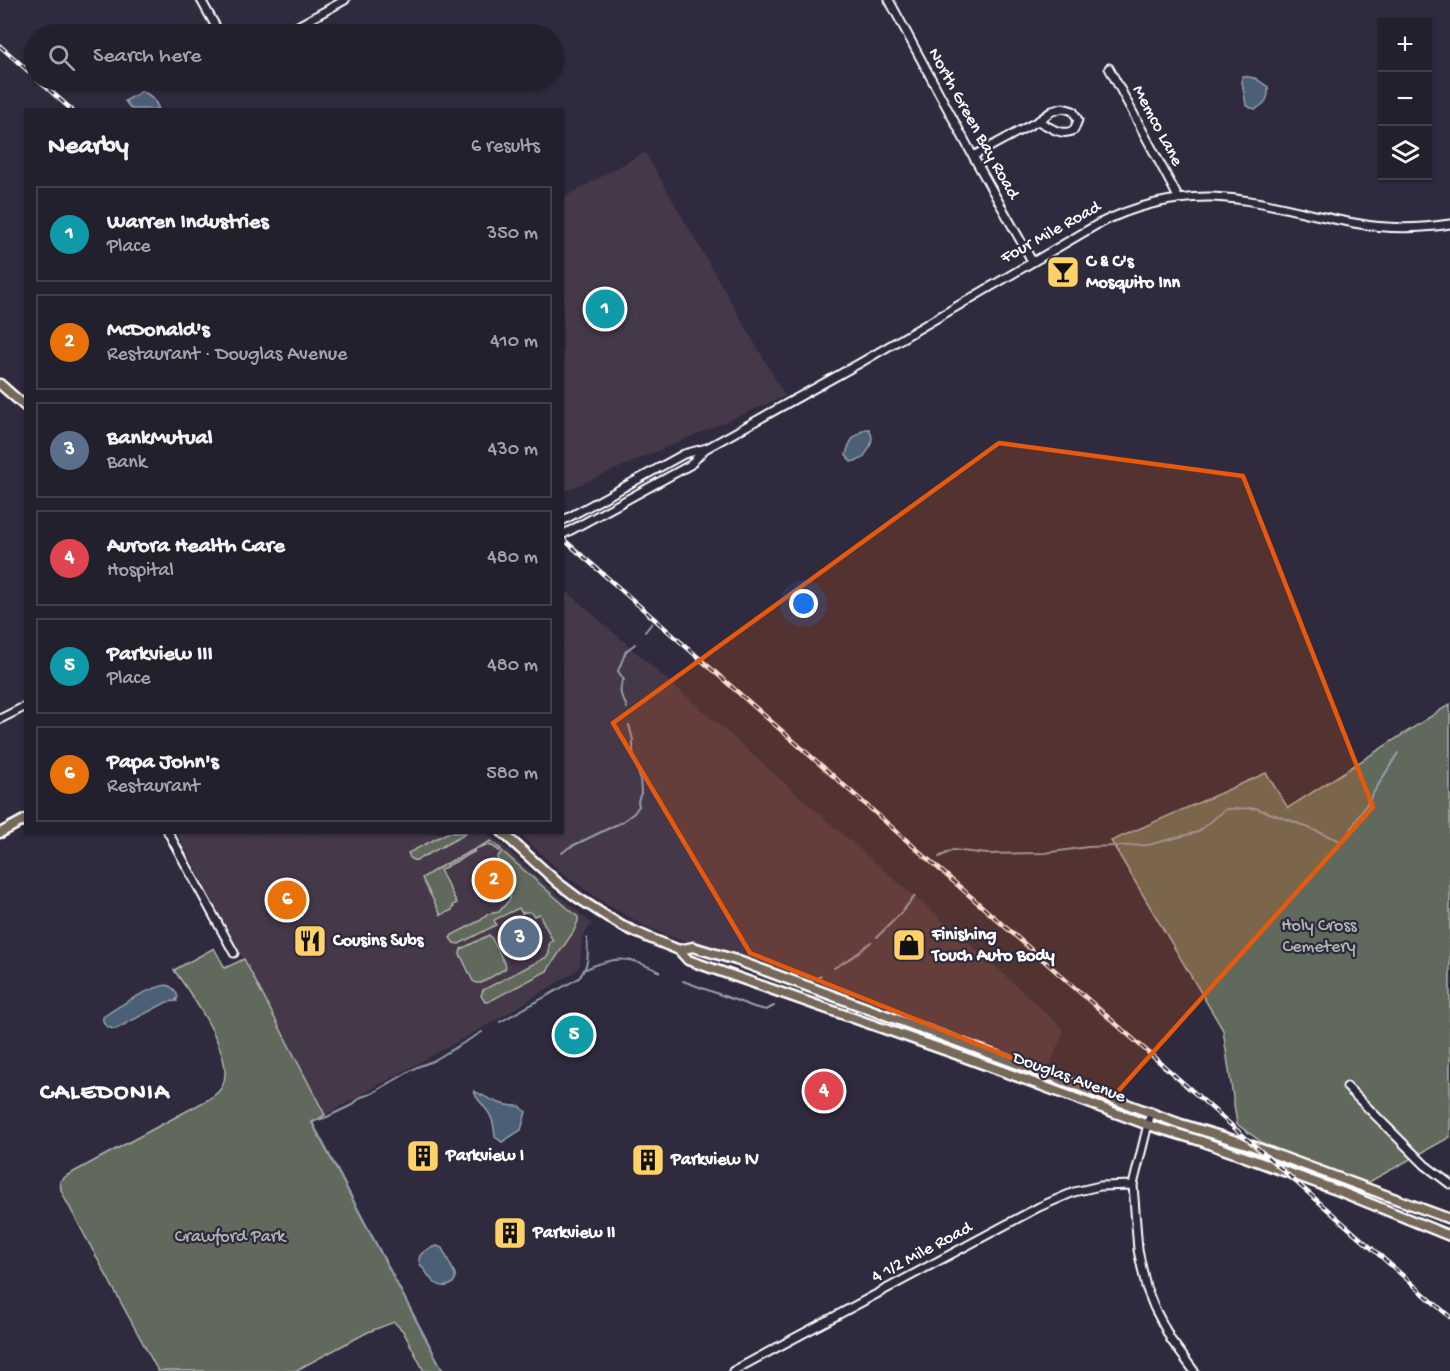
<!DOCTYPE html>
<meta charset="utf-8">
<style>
body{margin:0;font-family:"Gochi Hand",sans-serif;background:#2f2d3a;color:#f1f3f6}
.controls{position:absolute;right:18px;top:18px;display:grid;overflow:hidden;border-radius:0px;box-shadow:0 2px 4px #0004}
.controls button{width:54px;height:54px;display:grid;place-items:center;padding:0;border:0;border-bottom:2px solid #403e4a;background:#23202e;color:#f1f3f6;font:30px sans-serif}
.you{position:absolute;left:804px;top:604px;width:21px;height:21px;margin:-15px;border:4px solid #fff;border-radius:50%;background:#1a73e8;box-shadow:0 0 0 9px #1a73e833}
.badge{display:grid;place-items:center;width:39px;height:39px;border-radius:50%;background:#ea580c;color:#fff;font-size:20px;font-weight:700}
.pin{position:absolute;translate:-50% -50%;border:3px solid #fff;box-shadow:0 2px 6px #0006}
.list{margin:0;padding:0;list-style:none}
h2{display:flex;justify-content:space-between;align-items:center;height:78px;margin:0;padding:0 24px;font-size:26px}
h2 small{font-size:20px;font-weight:400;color:#a3a3aa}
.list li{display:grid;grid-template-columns:39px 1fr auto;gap:18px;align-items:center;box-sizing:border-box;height:96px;margin:0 12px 12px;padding:0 12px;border:2px solid #403e4a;border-radius:0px}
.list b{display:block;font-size:22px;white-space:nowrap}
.list p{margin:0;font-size:20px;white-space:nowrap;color:#a3a3aa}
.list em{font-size:20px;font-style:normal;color:#a3a3aa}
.icon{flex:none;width:33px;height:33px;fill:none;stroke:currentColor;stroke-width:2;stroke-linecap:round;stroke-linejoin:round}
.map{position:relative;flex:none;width:1450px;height:1371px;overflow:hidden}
.search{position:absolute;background:#23202e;box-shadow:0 2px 4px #0004;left:24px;top:24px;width:540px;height:66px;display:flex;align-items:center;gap:15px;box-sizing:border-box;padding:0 21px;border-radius:33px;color:#a3a3aa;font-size:22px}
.panel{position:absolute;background:#23202e;box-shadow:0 2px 4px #0004;left:24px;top:108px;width:540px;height:726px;border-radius:0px}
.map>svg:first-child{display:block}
.built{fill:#443949}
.green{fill:#60695c;stroke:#b0b4ae;stroke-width:1.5}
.water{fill:#4c6177;stroke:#94a0ad;stroke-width:1.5}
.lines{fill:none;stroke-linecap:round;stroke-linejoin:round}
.stream{stroke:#94a0ad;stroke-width:2}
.minor-casing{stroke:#fff;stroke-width:11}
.major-casing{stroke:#fff;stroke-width:13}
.minor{stroke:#2f2a3d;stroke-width:7}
.major{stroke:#76695c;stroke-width:8}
.rail-casing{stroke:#fff;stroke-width:4.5}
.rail{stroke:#2f2a3d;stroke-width:2;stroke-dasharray:7;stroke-linecap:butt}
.marked{fill:#e8590c;fill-opacity:0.2;stroke:#e8590c;stroke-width:4.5;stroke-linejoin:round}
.labels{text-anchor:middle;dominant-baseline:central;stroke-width:4.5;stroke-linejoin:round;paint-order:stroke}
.street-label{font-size:18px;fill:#fff;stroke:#2f2a3d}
.poi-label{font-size:18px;font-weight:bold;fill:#fff;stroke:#2f2a3d;text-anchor:start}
.park-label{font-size:18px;fill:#b0b4ae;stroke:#2f2a3d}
.district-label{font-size:24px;font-weight:bold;letter-spacing:1.5px;fill:#fff;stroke:#2f2a3d}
</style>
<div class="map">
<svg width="1450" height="1371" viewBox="0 0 1450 1371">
<rect width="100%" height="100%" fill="#2f2a3d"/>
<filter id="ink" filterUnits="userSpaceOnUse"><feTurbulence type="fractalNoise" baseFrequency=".0167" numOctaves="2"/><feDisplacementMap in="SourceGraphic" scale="12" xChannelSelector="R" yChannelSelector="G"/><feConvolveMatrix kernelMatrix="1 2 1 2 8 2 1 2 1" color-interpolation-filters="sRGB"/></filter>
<g filter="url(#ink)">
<path class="built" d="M645 152 785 396 563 492V198Z
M562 593H569L867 856 986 958 1064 1030 1048 1069 722 951 668 936 645 926 604 903 561 872 518 833 562 832Z
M177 833H486L499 842 546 884 592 924 582 937 580 965 576 971 500 1018 325 1115Z"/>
<path class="green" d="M1450 704V1137L1362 1186 1298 1163 1263 1143 1237 1124 1223 1030 1111 841 1266 773 1288 808Z
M447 833H466L462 836 417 860C411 861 410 858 408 853Z
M491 841 501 849 499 851C491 843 484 845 475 849L474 852 440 870 457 903 453 905 454 907 452 908V910L441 915 422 878 438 868Z
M502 851 578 917V921L574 931 547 971 488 1002H485L481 996 483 990 547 957 549 954V943L553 941 539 914 534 916C530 911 528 911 522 913L519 908 494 920 496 925 459 944 454 943 450 938 452 935 481 920 488 914 499 912 510 899 511 889 497 858Z
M489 935 491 937 506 966 505 969 481 983H476L473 981 460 954 461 949Z
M214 948 225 968 244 959 325 1115 312 1123 443 1371H424L403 1331 394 1322 368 1332 295 1371H158L64 1197 61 1190 60 1181 68 1175 209 1099C216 1094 222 1090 224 1081 232 1051 191 994 174 970Z"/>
<path class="water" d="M1242 76 1255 78 1268 87C1269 99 1266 103 1256 109L1251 108 1246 105C1245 98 1241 81 1242 76Z
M142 91C151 95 155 100 159 109H131L125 101Z
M866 429H869C876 439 869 450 862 459L851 462 846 455C849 441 854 435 866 429Z
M167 985C173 987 177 992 178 998L176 999 177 1001 167 1002 116 1029C108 1029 102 1025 103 1017 119 1006 148 988 167 985Z
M474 1091C489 1099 503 1107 520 1106L526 1112 521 1130 502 1142 495 1137C494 1126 493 1117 485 1108 481 1102 476 1099 474 1091Z
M437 1246 442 1248 455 1274C457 1286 444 1289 435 1283 431 1280 429 1276 426 1272 424 1269 422 1267 420 1264 415 1253 430 1248 437 1246Z"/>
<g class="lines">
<path class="stream" d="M645 632 652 623
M627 708C626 703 624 702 622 697 619 691 621 687 622 681L624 680 618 671 626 651 635 644
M562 853 568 848 622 822 634 813 639 806 638 801 641 793 640 778 633 753V740L629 725
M939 857 953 850 987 854 1045 853 1088 847 1148 845 1198 832 1226 809 1255 808 1292 821 1343 842 1398 753
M877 937 901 913 915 896
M834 968 854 956 871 942
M586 969C618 955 630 957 660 972
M815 979 821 976
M683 981 754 1007 766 1010 774 1006
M500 1022 579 978C590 963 588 955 587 938
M443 1371 312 1122 327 1117 352 1105 361 1097 371 1094 417 1067 433 1061 482 1032"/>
<defs>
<path id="minor" d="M201 0 220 34
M889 0 973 156 1032 261
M283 34 345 0
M1109 68 1179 199
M973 156 1038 121 1052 111 1063 108 1070 110 1073 111 1078 120 1074 130C1062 137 1050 127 1038 121
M562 521 684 454 707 448 860 363 1098 224C1134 206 1173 196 1213 197 1261 199 1307 215 1354 223 1385 229 1418 229 1450 224
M562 535 690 465 705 449
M0 719 26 706
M168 832 234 953
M1347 1087 1425 1165 1450 1184
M1151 1112 1133 1185 1138 1250 1146 1287 1154 1307 1171 1340 1194 1371
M733 1371 1039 1207 1074 1192 1100 1186 1133 1185"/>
<path id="major" d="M0 384 26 407
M502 832 558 883 578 898 622 926 647 937 679 950 688 960 953 1053 1148 1125 1201 1141 1339 1191 1450 1236
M0 833 26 819
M679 950 693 947 736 960 1181 1124 1250 1145 1450 1219"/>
</defs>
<use href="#minor" class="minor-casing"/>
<use href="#major" class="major-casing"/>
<use href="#minor" class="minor"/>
<use href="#major" class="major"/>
<defs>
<path id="rail" d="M0 46 34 76
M38 80 72 110
M562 538 1450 1317"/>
</defs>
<use href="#rail" class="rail-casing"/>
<use href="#rail" class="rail"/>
</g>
</g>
<path class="marked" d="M999 443 1243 476 1373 807 1112 1098 750 953 613 723Z"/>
<defs>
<symbol id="bar-square" viewBox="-11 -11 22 22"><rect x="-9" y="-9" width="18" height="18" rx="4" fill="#ffd166" stroke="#2f2a3d"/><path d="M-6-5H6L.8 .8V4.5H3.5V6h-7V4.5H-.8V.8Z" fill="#111"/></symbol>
<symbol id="restaurant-square" viewBox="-11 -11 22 22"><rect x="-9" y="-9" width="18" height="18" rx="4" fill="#ffd166" stroke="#2f2a3d"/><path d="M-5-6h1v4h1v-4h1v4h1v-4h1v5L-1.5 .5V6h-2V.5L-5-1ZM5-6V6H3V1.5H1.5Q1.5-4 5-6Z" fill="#111"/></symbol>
<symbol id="shop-square" viewBox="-11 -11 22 22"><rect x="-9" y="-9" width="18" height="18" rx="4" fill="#ffd166" stroke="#2f2a3d"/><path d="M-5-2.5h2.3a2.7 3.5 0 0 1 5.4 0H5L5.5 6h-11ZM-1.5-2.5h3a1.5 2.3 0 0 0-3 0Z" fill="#111"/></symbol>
<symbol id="building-square" viewBox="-11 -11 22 22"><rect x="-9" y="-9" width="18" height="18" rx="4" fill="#ffd166" stroke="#2f2a3d"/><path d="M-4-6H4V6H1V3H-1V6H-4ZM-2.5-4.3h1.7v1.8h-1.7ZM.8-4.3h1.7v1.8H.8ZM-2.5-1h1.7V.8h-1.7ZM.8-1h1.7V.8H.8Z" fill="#111"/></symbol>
</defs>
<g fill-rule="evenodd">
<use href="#bar-square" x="1044" y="253" width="38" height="38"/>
<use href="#restaurant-square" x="291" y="922" width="38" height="38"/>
<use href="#shop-square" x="890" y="926" width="38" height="38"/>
<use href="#building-square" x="404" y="1137" width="38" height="38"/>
<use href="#building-square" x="629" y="1141" width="38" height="38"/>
<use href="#building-square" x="491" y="1214" width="38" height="38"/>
</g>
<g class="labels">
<g class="street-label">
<text transform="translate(973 124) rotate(61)">North Green Bay Road</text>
<text transform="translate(1157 126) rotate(62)">Memco Lane</text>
<text transform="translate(1051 233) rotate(-29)">Four Mile Road</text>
<text transform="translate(1069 1078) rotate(20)">Douglas Avenue</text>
<text transform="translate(922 1253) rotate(-28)">4 1/2 Mile Road</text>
</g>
<g class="poi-label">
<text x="1086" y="262">C &amp; C's<tspan x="1086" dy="21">Mosquito Inn</tspan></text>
<text x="932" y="935">Finishing<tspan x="932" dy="21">Touch Auto Body</tspan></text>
<text x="333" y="941">Cousins Subs</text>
<text x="446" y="1156">Parkview I</text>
<text x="671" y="1160">Parkview IV</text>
<text x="533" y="1233">Parkview II</text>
</g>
<g class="park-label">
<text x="1319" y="926">Holy Cross<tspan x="1319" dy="21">Cemetery</tspan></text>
<text x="230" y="1237">Crawford Park</text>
</g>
<g class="district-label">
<text x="105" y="1093">CALEDONIA</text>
</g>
</g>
</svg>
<div class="controls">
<button>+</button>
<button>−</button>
<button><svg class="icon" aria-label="layers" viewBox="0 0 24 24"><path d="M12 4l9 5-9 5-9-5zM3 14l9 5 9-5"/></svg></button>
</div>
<div class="you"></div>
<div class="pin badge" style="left:605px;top:309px;background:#0f9aa8">1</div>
<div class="pin badge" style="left:494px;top:880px;background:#e8710a">2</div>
<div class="pin badge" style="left:520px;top:938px;background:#5c6f8a">3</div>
<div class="pin badge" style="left:824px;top:1091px;background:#e0444e">4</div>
<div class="pin badge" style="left:574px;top:1035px;background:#0f9aa8">5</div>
<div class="pin badge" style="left:287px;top:900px;background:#e8710a">6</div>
<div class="search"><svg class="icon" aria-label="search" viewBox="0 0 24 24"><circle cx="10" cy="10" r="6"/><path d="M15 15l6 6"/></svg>Search here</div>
<section class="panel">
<h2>Nearby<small>6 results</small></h2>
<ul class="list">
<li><span class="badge" style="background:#0f9aa8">1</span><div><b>Warren Industries</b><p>Place</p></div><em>350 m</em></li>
<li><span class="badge" style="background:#e8710a">2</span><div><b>McDonald's</b><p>Restaurant · Douglas Avenue</p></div><em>410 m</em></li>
<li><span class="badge" style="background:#5c6f8a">3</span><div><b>BankMutual</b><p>Bank</p></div><em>430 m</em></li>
<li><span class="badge" style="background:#e0444e">4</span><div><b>Aurora Health Care</b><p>Hospital</p></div><em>480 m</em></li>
<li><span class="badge" style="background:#0f9aa8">5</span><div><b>Parkview III</b><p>Place</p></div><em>480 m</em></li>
<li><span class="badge" style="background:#e8710a">6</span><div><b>Papa John's</b><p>Restaurant</p></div><em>580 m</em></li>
</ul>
</section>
</div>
